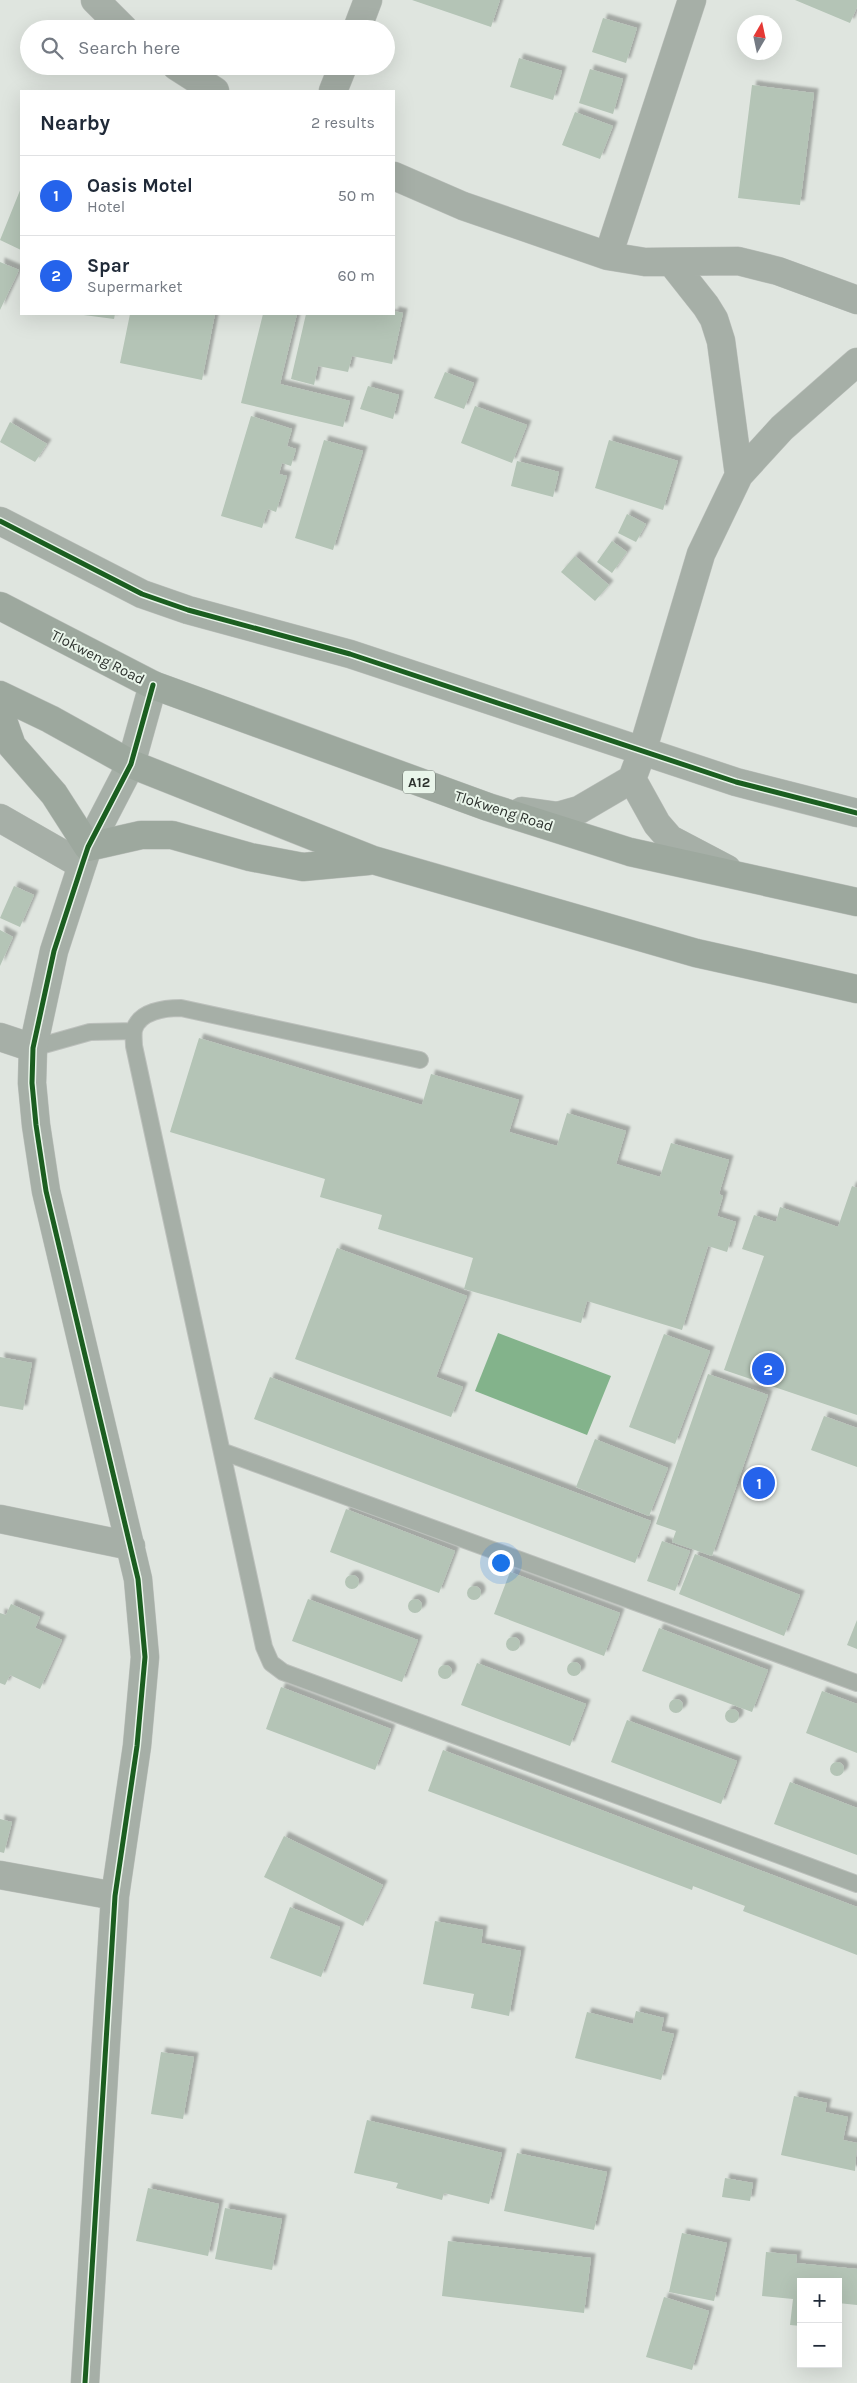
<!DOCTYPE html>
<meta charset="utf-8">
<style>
body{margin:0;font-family:Karla,sans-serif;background:#f2f2f3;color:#1f2937}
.controls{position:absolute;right:15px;bottom:15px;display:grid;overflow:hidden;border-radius:0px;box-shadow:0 5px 20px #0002}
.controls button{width:45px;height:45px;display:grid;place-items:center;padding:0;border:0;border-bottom:1px solid #e0e1e3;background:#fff;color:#1f2937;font:25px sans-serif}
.compass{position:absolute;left:737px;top:15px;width:45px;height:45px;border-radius:50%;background:#fff;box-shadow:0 5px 20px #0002;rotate:9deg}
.you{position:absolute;left:500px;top:1562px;width:18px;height:18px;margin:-12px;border:4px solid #fff;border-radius:50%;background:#1a73e8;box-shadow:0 0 0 8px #1a73e833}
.badge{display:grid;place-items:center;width:32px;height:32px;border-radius:50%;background:#2563eb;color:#fff;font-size:16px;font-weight:700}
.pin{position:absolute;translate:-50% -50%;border:2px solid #fff;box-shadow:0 1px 5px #0006}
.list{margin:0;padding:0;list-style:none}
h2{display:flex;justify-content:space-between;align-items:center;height:65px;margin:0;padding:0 20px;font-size:21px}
h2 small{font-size:16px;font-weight:400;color:#747a83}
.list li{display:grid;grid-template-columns:32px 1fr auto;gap:15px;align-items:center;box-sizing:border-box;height:80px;padding:0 20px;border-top:1px solid #e0e1e3}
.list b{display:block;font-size:19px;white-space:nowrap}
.list p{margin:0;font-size:16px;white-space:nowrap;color:#747a83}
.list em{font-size:16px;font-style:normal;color:#747a83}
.icon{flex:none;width:28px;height:28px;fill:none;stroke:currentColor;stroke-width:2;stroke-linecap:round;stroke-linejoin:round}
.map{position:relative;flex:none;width:857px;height:2383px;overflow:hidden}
.search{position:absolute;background:#fff;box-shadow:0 5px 20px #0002;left:20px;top:20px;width:375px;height:55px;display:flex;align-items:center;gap:12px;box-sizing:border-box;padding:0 18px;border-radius:28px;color:#747a83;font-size:19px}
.panel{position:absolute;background:#fff;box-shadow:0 5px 20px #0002;left:20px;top:90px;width:375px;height:225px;border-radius:0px}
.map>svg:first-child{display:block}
.water{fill:#83b38b}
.building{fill:#b4c4b6;filter:url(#shadow)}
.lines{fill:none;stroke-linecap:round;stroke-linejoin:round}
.lane-casing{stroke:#bcc0bc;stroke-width:18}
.street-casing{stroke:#bcc0bc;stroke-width:29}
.primary-casing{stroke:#bcc0bc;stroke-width:29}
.lane{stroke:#a6afa7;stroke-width:16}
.street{stroke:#a6afa7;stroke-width:28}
.primary{stroke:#9da89e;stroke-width:28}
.cycleway-casing{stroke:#e9f5ea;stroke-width:8}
.cycleway{stroke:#1b5e20;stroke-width:5}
.labels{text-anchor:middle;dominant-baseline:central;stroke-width:4;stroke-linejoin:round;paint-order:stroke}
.shield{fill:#e9f5ea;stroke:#656c66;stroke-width:1}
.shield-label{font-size:14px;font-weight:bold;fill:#2c312d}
.street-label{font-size:15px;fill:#2c312d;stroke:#e9f5ea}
</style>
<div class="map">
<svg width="857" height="2383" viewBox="0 0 857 2383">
<defs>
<filter id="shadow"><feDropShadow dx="4.5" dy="-4.5" stdDeviation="1" flood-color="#0004"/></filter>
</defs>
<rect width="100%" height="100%" fill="#dfe5df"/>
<path class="water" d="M498 1333 611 1376 587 1435 475 1391Z"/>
<path class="building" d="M412 0H500L491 27Z
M795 0H857V7L850 23Z
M603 18 637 28 626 63 592 52Z
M519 58 562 71 553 100 510 87Z
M590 69 623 79 613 114 579 103Z
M752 85 814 93 800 205 738 198Z
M575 112 613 126 600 159 562 145Z
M21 188V250L0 240Z
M0 262 19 270 0 310Z
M394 311 403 313 392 364 352 356 348 372 318 366 314 385 291 379 306 314H394Z
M76 314H115L114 319Z
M130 314H215L202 380 120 363Z
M263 314H297L280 384 350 401 343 427 241 403Z
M445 372 474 383 464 409 434 398Z
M368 386 399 395 393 419 360 409Z
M475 406 527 425 512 463 461 443Z
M251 416 292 429 287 446 296 449 291 466 282 463 279 474 287 476 276 512 268 509 262 528 221 516Z
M10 422 47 444 35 462 0 442Z
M324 440 363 451 333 550 295 538Z
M609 440 678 461 663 510 595 488Z
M517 461 559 472 553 497 511 486Z
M627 514 646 524 636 542 618 533Z
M612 541 627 552 612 573 597 562Z
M575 556 609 585 595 601 561 572Z
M14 886 34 895 20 927 0 918Z
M0 930 13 937 0 966Z
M199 1038 422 1105 431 1074 519 1100 509 1132 557 1146 567 1113 626 1131 616 1164 660 1177 671 1143 729 1160 719 1194 723 1196 717 1216 736 1222 727 1252 708 1246 682 1330 587 1301 581 1323 464 1289 473 1258 378 1229 382 1215 320 1197 325 1179 170 1132Z
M852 1186 857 1188V1415L724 1370 764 1256 742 1249 754 1215 776 1222 780 1207 838 1227Z
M337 1248 467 1296 436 1377 463 1387 451 1417 295 1359Z
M664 1334 710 1351 675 1444 629 1427Z
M0 1357 32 1363 23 1410 0 1406Z
M708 1374 768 1395 712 1556 672 1542 676 1531 656 1524Z
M270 1377 651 1521 635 1563 254 1419Z
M824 1416 857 1428V1467L811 1450Z
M595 1439 668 1468 649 1516 576 1487Z
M346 1509 455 1551 439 1593 330 1552Z
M662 1541 690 1551 675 1591 647 1581Z
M695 1554 800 1595 784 1636 679 1594Z
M510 1572 620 1613 604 1656 494 1614Z
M345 1582a7 7 0 1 1 14 0a7 7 0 1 1-14 0Z
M467 1593a7 7 0 1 1 14 0a7 7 0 1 1-14 0Z
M308 1599 418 1640 402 1682 292 1641Z
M408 1606a7 7 0 1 1 14 0a7 7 0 1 1-14 0Z
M11 1604 40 1617 35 1628 62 1640 40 1689 10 1675 5 1685 0 1683V1613L6 1615Z
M857 1620V1649L847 1645Z
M659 1628 768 1670 752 1712 642 1671Z
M506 1644a7 7 0 1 1 14 0a7 7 0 1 1-14 0Z
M567 1669a7 7 0 1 1 14 0a7 7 0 1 1-14 0Z
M477 1663 586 1704 570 1746 461 1705Z
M438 1672a7 7 0 1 1 14 0a7 7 0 1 1-14 0Z
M281 1687 391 1729 375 1770 266 1729Z
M822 1691 857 1704V1753L806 1733Z
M669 1706a7 7 0 1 1 14 0a7 7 0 1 1-14 0Z
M725 1716a7 7 0 1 1 14 0a7 7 0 1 1-14 0Z
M627 1720 737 1761 721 1804 611 1762Z
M443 1750 857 1907V1955L743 1911 745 1906 693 1886 692 1890 428 1791Z
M830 1769a7 7 0 1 1 14 0a7 7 0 1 1-14 0Z
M790 1782 857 1808V1855L774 1824Z
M0 1819 12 1822 4 1853 0 1852Z
M284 1836 383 1885 363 1926 264 1877Z
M290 1907 340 1927 321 1977 270 1958Z
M435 1921 483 1930 481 1943 521 1951 509 2016 471 2008 474 1994 423 1984Z
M636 2011 664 2018 661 2031 674 2034 661 2080 575 2058 587 2012 633 2024Z
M161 2052 194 2057 183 2119 151 2114Z
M794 2096 827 2103 825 2112 848 2117 843 2140 857 2143 855 2171 781 2155Z
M367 2120 502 2153 489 2204 444 2193 442 2200 396 2188 398 2183 354 2173Z
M517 2153 607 2172 594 2230 504 2211Z
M725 2178 753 2183 750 2201 722 2197Z
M148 2188 219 2204 208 2256 136 2241Z
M225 2208 282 2219 272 2270 215 2259Z
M682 2233 727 2243 714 2301 669 2292Z
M448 2241 591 2258 584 2313 442 2296Z
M766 2252 797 2255 796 2263 857 2269V2305L838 2303V2282H801V2326L790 2325 793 2299 762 2296Z
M664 2297 709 2311 692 2370 646 2357Z"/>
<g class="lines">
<defs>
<path id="lane" d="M33 1048 90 1032 134 1031
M420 1060 181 1008C165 1008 139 1011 134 1030 133 1035 134 1042 134 1046L264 1647 271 1663 283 1672 857 1884
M224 1452 857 1683"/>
<path id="street" d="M95 0 124 29
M357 29 368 0
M176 66 215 91
M333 91 343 66
M394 176 463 206 608 256 645 262 738 261 778 271 857 300
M608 256 692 0
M672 263 706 306 714 319 721 341 739 475
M0 521 142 594 188 610 350 654 736 782 857 813
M632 779 657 824 670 839 727 869
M522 811 558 816 579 810 632 779 642 752 701 554 739 475 782 428 857 362
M0 818 82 865
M0 1037 33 1048
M0 1519 131 1546
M0 1875 115 1896
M85 2383 115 1896 137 1746 145 1657 138 1579 46 1191 36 1125 32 1083 33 1048 54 951 82 865 88 847 131 764 153 685"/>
<path id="primary" d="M0 606 153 685 488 807 630 852 857 902
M0 695 50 719 131 764 373 860 696 953 857 989
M0 712 12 746 54 794 88 847 141 835H172L250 857 303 867 368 861"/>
</defs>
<use href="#lane" class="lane-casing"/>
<use href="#street" class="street-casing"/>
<use href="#primary" class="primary-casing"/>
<use href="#lane" class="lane"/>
<use href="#street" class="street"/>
<use href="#primary" class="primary"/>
<defs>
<path id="cycleway" d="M0 521 142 594 188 610 350 654 736 782 857 813
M85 2383 115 1896 137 1746 145 1657 138 1579 46 1191 36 1125 32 1083 33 1048 54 951 82 865 88 847 131 764 153 685"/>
</defs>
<use href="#cycleway" class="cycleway-casing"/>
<use href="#cycleway" class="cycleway"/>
</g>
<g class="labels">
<rect class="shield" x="403" y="770.5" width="32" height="23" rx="4"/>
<g class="shield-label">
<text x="419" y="782">A12</text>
</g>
<g class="street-label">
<text transform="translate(98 657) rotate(27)">Tlokweng Road</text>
<text transform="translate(504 811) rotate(18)">Tlokweng Road</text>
</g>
</g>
</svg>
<div class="controls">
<button>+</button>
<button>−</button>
</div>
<svg class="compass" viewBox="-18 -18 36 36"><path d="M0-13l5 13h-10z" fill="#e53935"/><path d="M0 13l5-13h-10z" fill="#747a83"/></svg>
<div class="you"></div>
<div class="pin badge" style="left:759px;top:1483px">1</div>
<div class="pin badge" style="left:768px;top:1369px">2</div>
<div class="search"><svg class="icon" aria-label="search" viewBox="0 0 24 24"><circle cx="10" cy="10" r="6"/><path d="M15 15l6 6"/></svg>Search here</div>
<section class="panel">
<h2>Nearby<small>2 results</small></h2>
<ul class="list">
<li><span class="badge">1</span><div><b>Oasis Motel</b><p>Hotel</p></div><em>50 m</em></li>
<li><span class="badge">2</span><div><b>Spar</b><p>Supermarket</p></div><em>60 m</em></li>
</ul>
</section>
</div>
